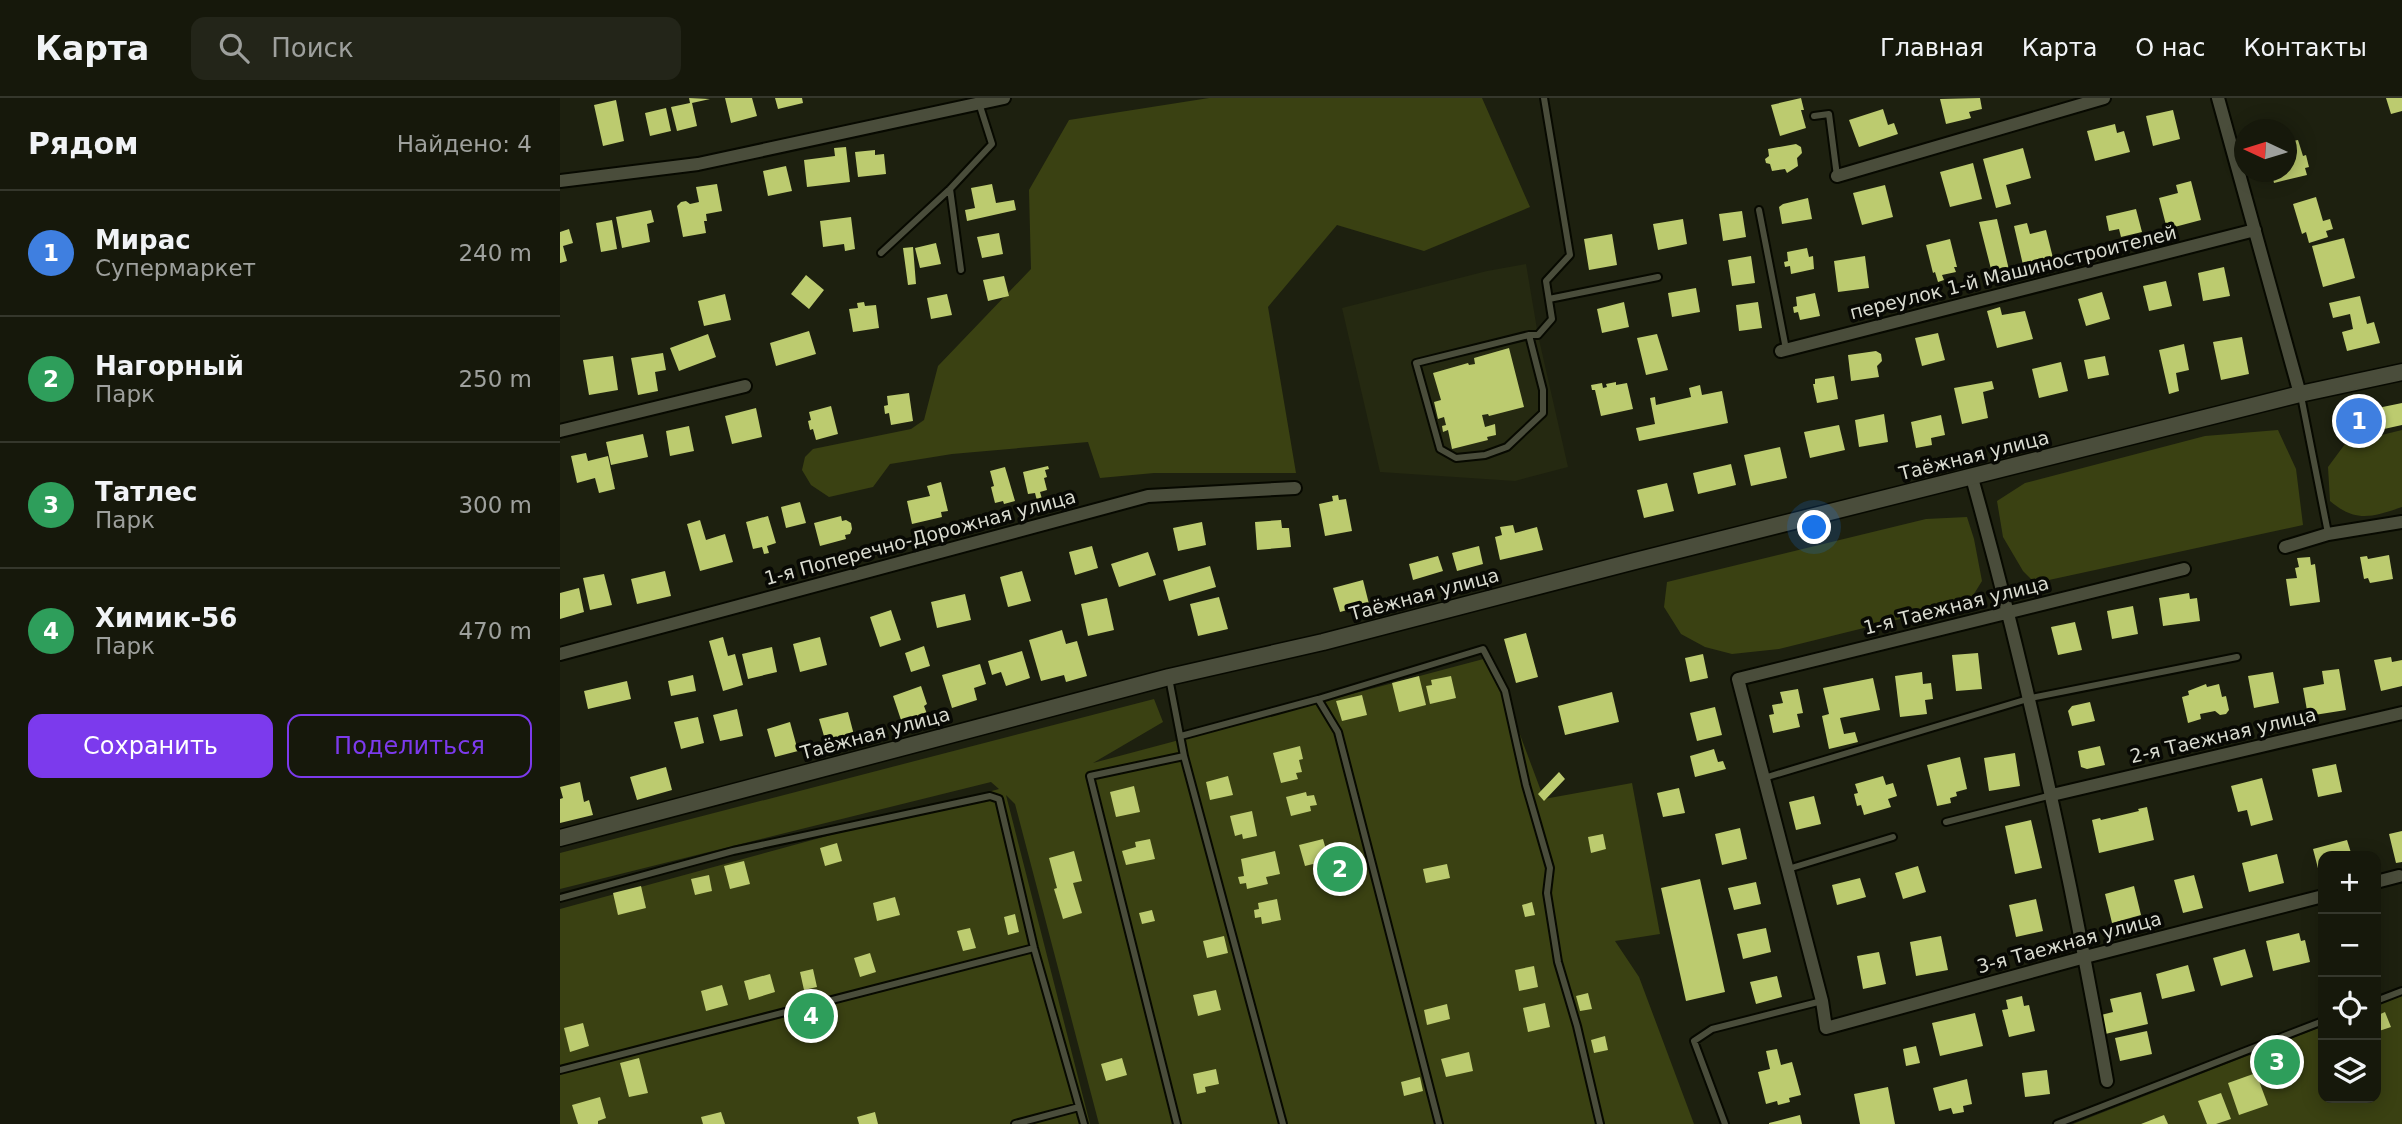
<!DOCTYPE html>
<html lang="ru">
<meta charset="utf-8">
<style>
body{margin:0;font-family:"DejaVu Sans",sans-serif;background:#232519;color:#f1f3f6}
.controls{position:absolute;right:21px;bottom:21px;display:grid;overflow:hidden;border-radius:14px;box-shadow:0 4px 18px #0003}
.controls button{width:63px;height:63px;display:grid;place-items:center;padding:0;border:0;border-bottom:2px solid #35372c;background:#16180b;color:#f1f3f6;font:35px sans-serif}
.compass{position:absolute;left:1674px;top:21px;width:63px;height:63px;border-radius:50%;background:#16180b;box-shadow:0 4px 18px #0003;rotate:274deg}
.you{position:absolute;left:1255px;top:430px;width:24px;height:24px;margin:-18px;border:5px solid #fff;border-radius:50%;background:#1a73e8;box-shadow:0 0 0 10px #1a73e833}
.badge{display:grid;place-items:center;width:46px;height:46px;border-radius:50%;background:#7c3aed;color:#fff;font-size:23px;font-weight:700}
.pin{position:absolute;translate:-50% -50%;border:4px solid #fff;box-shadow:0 2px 7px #0006}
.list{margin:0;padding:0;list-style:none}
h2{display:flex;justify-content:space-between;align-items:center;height:91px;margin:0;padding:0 28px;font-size:30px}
h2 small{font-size:23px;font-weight:400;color:#9ea09d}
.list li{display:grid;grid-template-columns:46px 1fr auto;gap:21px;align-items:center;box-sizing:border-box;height:126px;padding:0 28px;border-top:2px solid #35372c}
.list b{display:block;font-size:26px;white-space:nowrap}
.list p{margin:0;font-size:23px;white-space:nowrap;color:#9ea09d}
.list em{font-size:23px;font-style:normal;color:#9ea09d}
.actions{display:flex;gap:14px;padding:21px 28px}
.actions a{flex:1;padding:16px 0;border:2px solid #7c3aed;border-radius:14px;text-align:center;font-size:24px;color:#7c3aed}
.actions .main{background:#7c3aed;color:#fff}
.icon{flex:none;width:38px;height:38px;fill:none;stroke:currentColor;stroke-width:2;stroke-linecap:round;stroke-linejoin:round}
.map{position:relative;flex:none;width:1842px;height:1026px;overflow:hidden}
header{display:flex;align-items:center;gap:42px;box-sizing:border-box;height:98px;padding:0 35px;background:#16180b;border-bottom:2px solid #35372c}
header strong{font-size:33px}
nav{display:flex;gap:38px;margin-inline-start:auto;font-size:24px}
.search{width:490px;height:63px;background:#232519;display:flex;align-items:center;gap:18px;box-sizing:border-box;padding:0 24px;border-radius:14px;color:#9ea09d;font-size:26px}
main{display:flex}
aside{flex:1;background:#16180b}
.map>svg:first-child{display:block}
.built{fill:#252911}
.green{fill:#3a4112}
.building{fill:#bccb6f}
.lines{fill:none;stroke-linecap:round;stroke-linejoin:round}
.service-casing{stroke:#070900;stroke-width:10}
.minor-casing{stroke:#070900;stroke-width:16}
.tertiary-casing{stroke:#070900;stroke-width:19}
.service{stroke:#4a4d3b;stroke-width:6}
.minor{stroke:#4a4d3b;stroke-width:12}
.tertiary{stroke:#4a4d3b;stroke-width:16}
.labels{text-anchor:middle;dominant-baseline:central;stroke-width:7;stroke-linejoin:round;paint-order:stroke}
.street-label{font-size:19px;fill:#d9dbd0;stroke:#080904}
</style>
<header>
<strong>Карта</strong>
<div class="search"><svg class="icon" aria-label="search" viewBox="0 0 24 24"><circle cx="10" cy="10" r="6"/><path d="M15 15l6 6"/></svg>Поиск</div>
<nav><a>Главная</a><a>Карта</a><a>О нас</a><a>Контакты</a></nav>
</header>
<main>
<aside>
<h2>Рядом<small>Найдено: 4</small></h2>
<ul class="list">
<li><span class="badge" style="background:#3f7fe0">1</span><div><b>Мирас</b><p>Супермаркет</p></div><em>240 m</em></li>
<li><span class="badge" style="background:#2e9e5b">2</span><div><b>Нагорный</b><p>Парк</p></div><em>250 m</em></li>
<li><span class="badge" style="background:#2e9e5b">3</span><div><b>Татлес</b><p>Парк</p></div><em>300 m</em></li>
<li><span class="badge" style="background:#2e9e5b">4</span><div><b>Химик-56</b><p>Парк</p></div><em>470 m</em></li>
</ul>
<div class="actions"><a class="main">Сохранить</a><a>Поделиться</a></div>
</aside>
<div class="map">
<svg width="1842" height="1026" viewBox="0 0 1842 1026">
<rect width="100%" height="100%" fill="#1d200f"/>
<path class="built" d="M966 166 978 237 1008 369 955 383 820 374 782 210 927 173Z"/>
<path class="green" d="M649 0H922L970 109 864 153 777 127 708 209 736 375H594L540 380 528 344 392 356 330 366 313 389 269 399 251 387 242 372 245 359 253 351 351 331 364 322 378 268 471 171 469 92 509 22Z
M1718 332 1736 371 1743 427 1475 485 1463 473 1443 439 1437 403 1465 385 1645 338Z
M1842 332V409C1812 419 1796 425 1770 403L1768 369 1785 346Z
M1407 419 1414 441 1422 483 1409 504 1219 551 1172 556 1145 549 1121 536 1104 509 1107 484 1366 421Z
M931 559 984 701 1072 685 1100 836 1055 843 1079 879 1134 1026H539L455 706 446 697 530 1026H0V811L439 691 431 684 0 791V755L594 601 603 624 533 665Z
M1842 897V1026H1513L1763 928V1000H1816V907Z"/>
<path class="building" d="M129 0 150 1 132 5 137 28 117 33 111 9 130 5Z
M165 0H192L197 18 171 25Z
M215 0H242L243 5 218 11Z
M1241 0 1244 12H1241L1246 30 1220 38 1211 7Z
M1420 0 1422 11 1409 14 1411 20 1386 26 1380 1Z
M1826 0H1842V13L1831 16Z
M56 2 64 43 43 48 34 7Z
M106 10 111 33 90 38 85 15Z
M1323 11 1328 27 1334 25 1338 36 1299 49 1289 22Z
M1613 12 1620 41 1593 48 1586 18Z
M1555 26 1557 35 1564 33 1570 54 1535 63 1527 33Z
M1738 42 1743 58 1746 57 1749 69 1745 70 1747 77 1714 85 1712 76 1727 74V44Z
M1236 46 1241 49 1242 55 1237 60 1238 68 1227 75 1225 71 1212 73 1210 66 1206 65 1205 61 1209 58 1208 51Z
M286 49 290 84 247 89 244 62 275 58 274 50Z
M1463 50 1471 80 1446 87 1451 106 1436 110 1423 61Z
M315 52V57L324 56 326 76 298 79 295 54Z
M1413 65 1422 101 1390 109 1380 74Z
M226 68 232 93 208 98 203 73Z
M1631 83 1641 122 1607 131 1599 100 1618 95 1616 87Z
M157 86 162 113 146 116 147 123H144L146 135 123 139 117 108 121 104 126 103 130 106 139 104 136 89Z
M432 86 436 105 454 102 456 112 407 123 405 112 415 110 411 90Z
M1325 87 1333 119 1302 127 1293 95Z
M1756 99 1763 123 1770 121 1773 131 1766 133 1768 139 1749 145 1746 134 1742 136 1733 106Z
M1248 100 1252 121 1222 126 1219 109 1223 106Z
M1576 111 1582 134 1561 139 1559 131 1549 133 1546 118Z
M91 112 94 124 87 126 90 144 62 150 56 119Z
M1182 113 1186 139 1163 143 1159 116Z
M291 119 295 151 285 153 284 146 263 149 260 123Z
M1123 121 1127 146 1098 152 1093 126Z
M1437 121 1449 172 1432 175 1419 124Z
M52 122 57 151 41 154 36 125Z
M1467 125 1470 136 1486 132 1493 160 1463 167 1454 128Z
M9 131 13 145 3 148 7 163 0 165V134Z
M439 135 443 156 422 160 417 139Z
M1052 136 1057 167 1029 172 1024 141Z
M1784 140 1795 180 1763 189 1752 148Z
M1390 141 1397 169H1394L1396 174 1382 177 1384 182 1378 184 1375 174 1373 175 1366 147Z
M376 145 381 166 360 170 355 150Z
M353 149 356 186 348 187 343 150Z
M1247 150 1249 159 1253 158 1254 171 1231 176 1230 168 1225 169 1224 164 1228 163 1227 154Z
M1191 158 1195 185 1172 188 1168 162Z
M1305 158 1309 190 1278 194 1274 163Z
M1664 169 1670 198 1643 203 1638 175Z
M246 177 264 192 249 211 231 196Z
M444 178 449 198 428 203 423 182Z
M1606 183 1612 208 1589 213 1583 188Z
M1136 190 1140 214 1112 219 1108 195Z
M1542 194 1550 221 1526 228 1518 201Z
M1255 195 1260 218 1240 222 1238 214 1234 215 1233 209 1237 208 1236 199Z
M165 196 171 222 144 228 138 203Z
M387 196 392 217 371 221 367 200Z
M1800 198 1807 226 1814 224 1820 245 1787 253 1782 234 1793 231 1790 216 1773 220 1769 205Z
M304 204 305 208 316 207 319 230 293 234 289 211 298 210 297 205Z
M1064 204 1069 229 1042 235 1037 211Z
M1198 204 1202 230 1179 233 1176 207Z
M1440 209 1442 217 1465 213 1473 241 1437 250 1427 213Z
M249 233 256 256 216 268 210 245Z
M1378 235 1385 262 1362 268 1355 240Z
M148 236 156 259 119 273 110 250Z
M1097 236 1108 272 1086 277 1077 240Z
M1682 239 1689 276 1661 282 1653 244Z
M1624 246 1629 272 1616 275 1619 293 1609 296 1599 252Z
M949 250 964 309 929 318 928 316 922 317 925 329 935 326 936 337 927 339 928 342 892 351 888 332 883 334 882 328 886 327 884 319 878 321 874 304 881 302 873 275 908 265 909 267 915 266 914 260Z
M1316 253 1321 256 1322 263 1317 268 1319 279 1291 283 1288 257Z
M103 255 106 272 95 274 98 293 78 297 71 260Z
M53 258 58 292 29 297 23 262Z
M1545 258 1549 277 1528 281 1524 262Z
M1501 264 1508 293 1479 300 1472 271Z
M1274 278 1278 301 1257 305 1253 286H1255V281Z
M1432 283 1434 291 1423 294 1428 320 1402 326 1394 290Z
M1056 284V287L1067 285 1073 311 1041 318 1035 292H1032L1031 287 1042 285 1043 290 1047 289 1046 286Z
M1140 287 1142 297 1162 293 1168 325 1079 343 1076 330 1095 326 1090 300 1095 299 1096 307 1131 299 1129 290Z
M349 295 353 323 331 327 329 315 325 316 324 308 328 307 327 298Z
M1842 305V327L1779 341 1774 319Z
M271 308 278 336 256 342 253 331 250 332 248 323 251 322 249 314Z
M196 310 202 339 172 346 165 318Z
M1324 316 1328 344 1299 349 1295 322Z
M1381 317 1385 337 1371 340 1372 347 1356 350 1351 324Z
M1279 327 1285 352 1250 360 1244 334Z
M129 328 134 353 110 358 106 333Z
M83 336 88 359 51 367 46 344Z
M1220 349 1227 380 1191 388 1184 357Z
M26 355 28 363 48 358 55 391 39 395 35 380 17 385 11 358Z
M1171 366 1176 387 1138 396 1133 375Z
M488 368 489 371 485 372 487 379 484 380 487 392 480 394 482 401 477 403 475 395 468 396 463 374Z
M445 369 455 403 444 406 443 403 435 405 431 389 434 388 430 373Z
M381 384 388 413 381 414 382 419 352 426 347 403 370 398 367 388Z
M1107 385 1114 413 1084 420 1077 392Z
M778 397 779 402 786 401 792 433 765 438 759 406 773 403 772 398Z
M240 404 246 425 226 430 221 409Z
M208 418 216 445 207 448 209 455 204 456 202 449 193 451 186 424Z
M281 418 282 423 286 422 291 425 292 431 290 436 285 437 286 441 260 448 254 425Z
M140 422 146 442 165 436 173 464 140 473 127 426Z
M721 422 722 430H729L731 449 697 452 695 424Z
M642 424 646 447 618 453 613 430Z
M953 427 955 435 977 429 983 452 940 462 935 439 942 437 940 429Z
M532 448 538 470 515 477 509 454Z
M919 448 923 466 897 473 892 455Z
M588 454 596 477 559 489 551 466Z
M1829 457 1833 481 1810 485 1808 480 1804 481 1800 459 1807 458 1808 461Z
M878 458 883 473 853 482 849 466Z
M1750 459 1751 467 1755 466 1760 504 1730 508 1726 481 1737 480 1735 470 1739 469 1737 460Z
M650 468 656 489 609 503 603 482Z
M105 473 111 498 77 506 71 481Z
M462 473 471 503 448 509 440 479Z
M44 476 52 507 30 512 23 480Z
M803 482 809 506 780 514 773 490Z
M19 490 24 514 0 521V495Z
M1629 495 1630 501 1637 500 1640 523 1603 528 1599 500Z
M405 496 411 522 377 530 371 504Z
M659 499 668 531 638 538 630 506Z
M547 500 554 532 528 538 521 506Z
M1573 508 1578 536 1552 541 1547 513Z
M331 512 341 542 320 549 310 519Z
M1515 524 1522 552 1498 557 1491 529Z
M502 532 506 546 517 543 527 578 506 584 504 577 481 583 469 542Z
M966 535 978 579 956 585 944 541Z
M163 539 168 558 175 556 183 587 163 593 149 543Z
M260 539 267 567 240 574 233 546Z
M364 548 370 568 351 574 345 555Z
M212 549 217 574 188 581 182 556Z
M462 553 470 580 446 588 441 574 432 577 428 563Z
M1418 555 1422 591 1396 593 1392 557Z
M1143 556 1148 580 1130 584 1125 560Z
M1831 559 1832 564 1842 562V588L1821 593 1814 562Z
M420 566 426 586 414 590 417 602 392 610 382 577Z
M1779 571 1786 612 1748 618 1743 590 1764 586 1762 573Z
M1362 574 1363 586 1371 585 1373 601 1365 602 1367 616 1340 619 1335 578Z
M1713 574 1719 605 1694 610 1688 578Z
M133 577 136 593 111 598 108 583Z
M859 578 866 607 839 614 832 585Z
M891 578 896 600 870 606 866 588 872 587 871 582Z
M1313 580 1320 612 1280 620 1284 636 1295 634 1298 644 1269 651 1262 618 1269 616 1263 590Z
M67 583 71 601 28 611 24 593Z
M1646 586 1647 589 1659 586 1662 599 1666 598 1669 612 1666 616 1660 617 1655 613 1640 616 1641 621 1628 625 1622 599 1629 597 1628 593Z
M361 588 367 606 364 608 367 616 342 625 333 598Z
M1238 591 1243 615 1237 616 1240 629 1213 635 1209 617 1214 616 1212 607 1223 605 1220 594Z
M1052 594 1059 624 1005 637 998 608Z
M802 597 807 617 782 623 776 603Z
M1530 604 1535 623 1512 628 1508 613 1512 608Z
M1155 609 1162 637 1137 643 1130 615Z
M177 611 183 638 160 643 153 617Z
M288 614 294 637 266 645 259 621Z
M138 619 144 645 121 651 114 624Z
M230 624 238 653 215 659 207 631Z
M740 648 743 661 739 662 742 674 736 675 738 681 721 685 713 655Z
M1540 648 1545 667 1527 671 1521 669 1518 653Z
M1154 651 1158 664 1163 663 1166 671 1135 679 1130 658Z
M1455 655 1460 688 1429 693 1424 660Z
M1400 659 1407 691 1396 694 1397 698 1390 700 1391 705 1377 708 1367 667Z
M1776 666 1782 694 1758 699 1752 671Z
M106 669 112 692 77 702 70 679Z
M999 674 1005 681 984 703 978 696Z
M668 678 673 697 650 702 646 684Z
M1323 678 1326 687 1333 685 1337 698 1328 701 1331 709 1304 717 1301 707 1297 708 1294 696 1298 695 1295 686Z
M1702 680 1713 722 1691 728 1687 712 1678 714 1671 688Z
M20 684 24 704 29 702 33 717 0 725V701L3 700 0 689Z
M574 688 580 714 556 719 550 694Z
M1119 690 1125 715 1103 719 1097 695Z
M746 694 747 698 754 697 757 707 750 708 751 713 731 718 726 699Z
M1254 698 1261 726 1236 732 1229 704Z
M1587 709 1594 742 1539 755 1532 722 1540 720 1541 722 1579 713 1578 711Z
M692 713 697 738 683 741 682 736 675 738 670 718Z
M1471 722 1482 770 1455 776 1445 728Z
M1180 730 1187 761 1162 767 1155 736Z
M1842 733V764L1836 765 1829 736Z
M1043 736 1046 751 1031 755 1028 739Z
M590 741 595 761 566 767 562 753 576 749 575 744Z
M763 741 769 762 745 768 739 747Z
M1787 742 1792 758H1763V778H1760L1753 751Z
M277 745 282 763 265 768 260 750Z
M514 753 522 783 513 785 522 815 503 821 494 791 497 790 489 760Z
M715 753 720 776 706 779 708 786 687 791 686 785 680 786 678 779 684 778 681 761Z
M1717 756 1724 785 1689 794 1682 765Z
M184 763 190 786 170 791 164 768Z
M887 766 890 780 866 785 863 771Z
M1358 768 1366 794 1343 801 1335 775Z
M149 777 152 793 135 797 131 781Z
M1634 777 1643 810 1623 815 1614 782Z
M1300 780 1306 799 1277 807 1272 787Z
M1140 781 1165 894 1126 903 1101 790Z
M1196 784 1201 806 1174 812 1168 790Z
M81 788 86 810 58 817 53 795Z
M1574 788 1581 817 1552 825 1545 796Z
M335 799 340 817 317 823 313 805Z
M717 801 721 822 702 826 701 819 695 820 694 812 699 811 698 805Z
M1476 801 1483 833 1456 839 1449 807Z
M972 804 975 817 965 819 962 807Z
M592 812 595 823 582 826 579 815Z
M455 816 459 834 448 837 444 819Z
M410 830 416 850 403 853 397 833Z
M1206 830 1211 854 1183 861 1177 836Z
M1739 835 1741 843 1745 842 1750 864 1713 873 1706 843Z
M664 838 668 855 647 860 643 843Z
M1381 838 1388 872 1356 878 1350 844Z
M1685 851 1693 879 1661 888 1653 860Z
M1319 854 1326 886 1303 891 1297 858Z
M310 855 316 874 300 879 294 860Z
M1628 867 1635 893 1602 901 1596 876Z
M974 868 978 889 959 893 955 872Z
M253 871 257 889 244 892 240 874Z
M210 876 215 894 189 902 184 883Z
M1217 878 1222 899 1196 906 1190 884Z
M162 887 168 907 146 913 141 893Z
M656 892 661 912 638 918 633 897Z
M1581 894 1588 926 1541 937 1537 918 1553 914 1550 901Z
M1028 895 1032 911 1020 913 1016 898Z
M1462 898 1464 908 1469 907 1475 933 1449 939 1442 912 1448 911 1446 902Z
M985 905 990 929 968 934 963 910Z
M887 906 890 921 867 927 864 912Z
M1825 914 1831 929 1819 933 1816 918Z
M1415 915 1423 948 1380 958 1372 925Z
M23 925 29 948 10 954 4 930Z
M1587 933 1592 956 1560 963 1555 940Z
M1045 938 1048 952 1034 955 1031 942Z
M1356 948 1360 965 1346 968 1343 951Z
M1217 951 1221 967 1232 964 1241 997 1229 1000 1230 1004 1218 1007 1217 1003 1206 1006 1198 974 1210 971 1206 953Z
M909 954 913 973 886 979 881 961Z
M1718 955 1722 968 1712 971 1708 958Z
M79 960 88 995 69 999 60 965Z
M562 960 567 977 546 983 541 966Z
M656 971 659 986 645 989 646 994 637 996 633 976Z
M1487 972 1490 996 1465 999 1462 975Z
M1696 975 1708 1007 1679 1017 1668 985Z
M860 979 863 993 844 998 841 984Z
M1407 981 1412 1006 1403 1008 1404 1014 1393 1016 1391 1010 1379 1013 1373 990Z
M1328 989 1335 1026H1300L1294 996Z
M1661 995 1671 1021 1656 1026H1647L1638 1003Z
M40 999 46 1020 38 1023V1026H18L12 1007Z
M161 1014 165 1026H143L141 1019Z
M315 1014 318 1026H299L297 1019Z
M1240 1017 1242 1026H1209V1025Z
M1604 1017 1608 1026H1581Z"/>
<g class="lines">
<defs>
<path id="service" d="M1254 18 1269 16 1277 78
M390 91 401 172
M1199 112 1226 251
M321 155 390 91 432 46 419 5
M989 201 1098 179
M969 237 856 265 880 351 896 360 925 357 947 349 983 315V292L969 237H978L992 221 986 183 1010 157 984 0
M1741 298 1768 435
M609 580 624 658 530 678 617 1026
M758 601 923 551 945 593 966 687 990 770 987 795 998 864 1017 928 1040 1026
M621 638 758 601 778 634 879 1026
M624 658 723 1026
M1204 680 1471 600 1677 559
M1386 724 1492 697
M1228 771 1333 739
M0 800 173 753 430 698 439 701 474 850 524 1026
M1816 903 1842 893
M0 972 474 850
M455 1026 519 1009
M1165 1026 1134 943 1152 931 1262 903
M1497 1026 1763 923"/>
<path id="minor" d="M1658 0 1740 296
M1277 78 1544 0
M0 83 138 66 444 0
M1221 253 1695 132
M0 333 185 288
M1412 380C1468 580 1511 778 1547 983
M1725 449 1768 436 1842 424
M1624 471 1178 581 1262 903 1266 930 1525 859 1763 798
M0 556 588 398 735 390
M1492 697 1842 615
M1816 784 1839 778"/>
<path id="tertiary" d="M0 740 609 579 763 544 1075 463 1740 296 1842 274"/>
</defs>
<use href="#service" class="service-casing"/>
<use href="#minor" class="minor-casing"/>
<use href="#tertiary" class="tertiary-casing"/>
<use href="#service" class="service"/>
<use href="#minor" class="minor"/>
<use href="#tertiary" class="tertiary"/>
</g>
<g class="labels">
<g class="street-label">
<text transform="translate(1453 174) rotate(-14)">переулок 1-й Машиностроителей</text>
<text transform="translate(1414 357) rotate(-14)">Таёжная улица</text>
<text transform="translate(360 439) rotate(-15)">1-я Поперечно-Дорожная улица</text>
<text transform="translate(864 496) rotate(-15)">Таёжная улица</text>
<text transform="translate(1396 507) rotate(-14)">1-я Таежная улица</text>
<text transform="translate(315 635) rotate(-15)">Таёжная улица</text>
<text transform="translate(1663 637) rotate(-13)">2-я Таежная улица</text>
<text transform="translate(1509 844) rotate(-15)">3-я Таежная улица</text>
</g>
</g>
</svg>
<div class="controls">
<button>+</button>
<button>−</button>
<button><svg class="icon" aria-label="locate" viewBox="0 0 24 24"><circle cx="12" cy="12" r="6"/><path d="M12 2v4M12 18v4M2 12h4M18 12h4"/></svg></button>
<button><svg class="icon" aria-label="layers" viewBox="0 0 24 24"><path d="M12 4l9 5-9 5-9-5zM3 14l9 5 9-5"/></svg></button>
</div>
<svg class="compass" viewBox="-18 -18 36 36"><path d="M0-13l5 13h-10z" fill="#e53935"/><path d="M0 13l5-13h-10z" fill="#9ea09d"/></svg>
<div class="you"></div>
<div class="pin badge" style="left:1799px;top:323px;background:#3f7fe0">1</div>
<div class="pin badge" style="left:780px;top:771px;background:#2e9e5b">2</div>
<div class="pin badge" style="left:1717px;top:964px;background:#2e9e5b">3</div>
<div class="pin badge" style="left:251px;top:918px;background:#2e9e5b">4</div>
</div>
</main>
